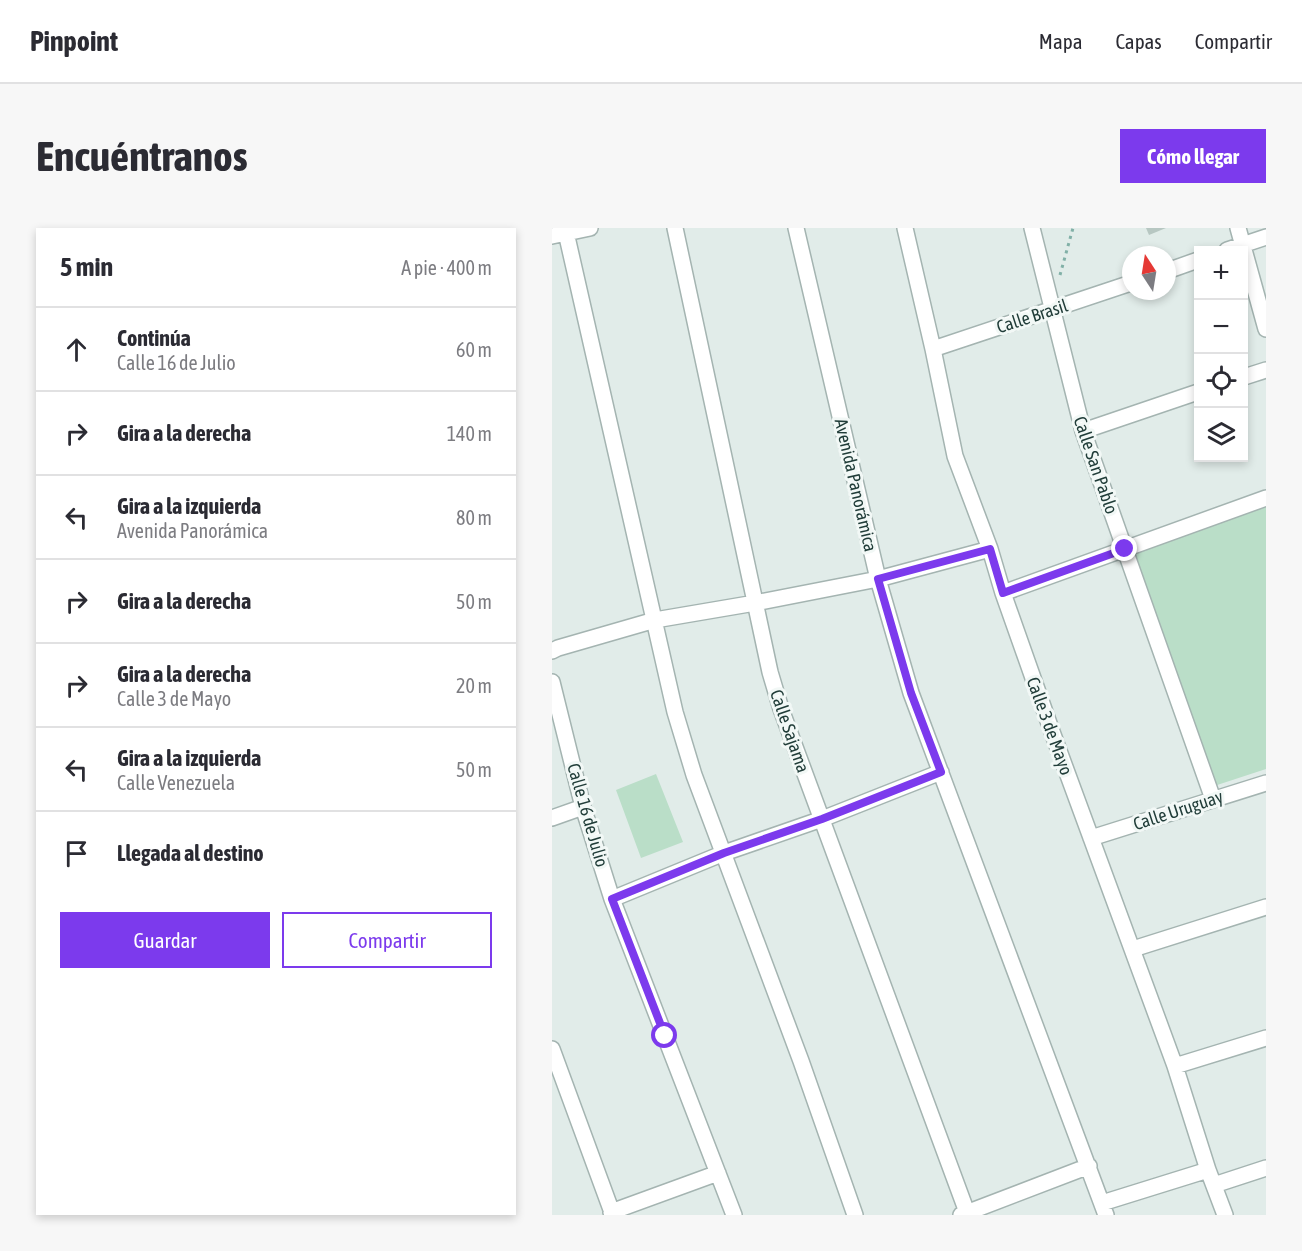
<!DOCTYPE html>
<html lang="es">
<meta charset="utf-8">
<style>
body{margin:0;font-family:"Asap Condensed",sans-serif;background:#f7f7f7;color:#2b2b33}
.controls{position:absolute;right:18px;top:18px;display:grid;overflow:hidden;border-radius:0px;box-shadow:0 3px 9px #0003}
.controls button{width:54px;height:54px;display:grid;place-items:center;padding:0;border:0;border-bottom:2px solid #e1e1e2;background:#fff;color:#2b2b33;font:30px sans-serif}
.compass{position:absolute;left:570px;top:18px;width:54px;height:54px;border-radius:50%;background:#fff;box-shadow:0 3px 9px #0003;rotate:348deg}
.stop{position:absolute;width:18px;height:18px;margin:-14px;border:4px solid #7c3aed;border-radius:50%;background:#fff}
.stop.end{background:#7c3aed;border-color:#fff;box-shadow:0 2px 6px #0008}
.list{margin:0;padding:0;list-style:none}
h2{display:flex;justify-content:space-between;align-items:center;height:78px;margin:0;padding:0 24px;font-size:26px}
h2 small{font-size:20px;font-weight:400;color:#7c7c81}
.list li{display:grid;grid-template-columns:39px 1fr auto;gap:18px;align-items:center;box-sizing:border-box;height:84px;padding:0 24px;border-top:2px solid #e1e1e2}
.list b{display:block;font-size:22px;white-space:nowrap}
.list p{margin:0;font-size:20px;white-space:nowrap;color:#7c7c81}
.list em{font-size:20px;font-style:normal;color:#7c7c81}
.actions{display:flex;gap:12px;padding:18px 24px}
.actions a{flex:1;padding:14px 0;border:2px solid #7c3aed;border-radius:0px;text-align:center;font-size:21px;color:#7c3aed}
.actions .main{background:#7c3aed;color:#fff}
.icon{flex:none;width:33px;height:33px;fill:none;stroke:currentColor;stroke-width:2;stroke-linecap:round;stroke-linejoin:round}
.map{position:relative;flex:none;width:714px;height:987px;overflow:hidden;border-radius:0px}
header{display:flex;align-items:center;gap:36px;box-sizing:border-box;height:84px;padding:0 30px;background:#fff;border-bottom:2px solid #e1e1e2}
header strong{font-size:28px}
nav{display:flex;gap:33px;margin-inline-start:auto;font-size:21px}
.intro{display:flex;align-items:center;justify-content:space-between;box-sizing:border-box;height:144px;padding:0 36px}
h1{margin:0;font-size:42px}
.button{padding:15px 27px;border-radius:0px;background:#7c3aed;color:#fff;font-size:21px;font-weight:700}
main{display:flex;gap:36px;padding:0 36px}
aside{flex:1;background:#fff;border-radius:0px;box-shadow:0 3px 9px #0003}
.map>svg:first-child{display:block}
.green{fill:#badec8}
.building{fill:#b7c7c2}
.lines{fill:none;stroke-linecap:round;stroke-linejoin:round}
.street-casing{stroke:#a4b4b1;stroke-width:18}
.path{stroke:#81b0a7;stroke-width:3;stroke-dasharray:3 4.5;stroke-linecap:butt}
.street{stroke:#fff;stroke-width:15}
.route{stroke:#7c3aed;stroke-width:8}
.labels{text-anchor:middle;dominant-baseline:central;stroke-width:6;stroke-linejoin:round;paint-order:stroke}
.street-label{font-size:18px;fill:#213d39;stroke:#f2f8f6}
</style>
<header>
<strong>Pinpoint</strong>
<nav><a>Mapa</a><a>Capas</a><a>Compartir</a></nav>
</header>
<div class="intro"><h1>Encuéntranos</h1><a class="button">Cómo llegar</a></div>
<main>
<aside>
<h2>5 min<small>A pie · 400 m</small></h2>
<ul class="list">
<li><svg class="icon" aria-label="ahead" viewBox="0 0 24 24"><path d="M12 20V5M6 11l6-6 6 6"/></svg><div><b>Continúa</b><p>Calle 16 de Julio</p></div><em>60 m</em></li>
<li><svg class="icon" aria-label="right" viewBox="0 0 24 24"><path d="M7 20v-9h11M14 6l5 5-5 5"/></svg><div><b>Gira a la derecha</b></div><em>140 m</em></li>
<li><svg class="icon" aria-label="left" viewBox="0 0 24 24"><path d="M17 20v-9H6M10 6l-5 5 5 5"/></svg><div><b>Gira a la izquierda</b><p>Avenida Panorámica</p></div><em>80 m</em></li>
<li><svg class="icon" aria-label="right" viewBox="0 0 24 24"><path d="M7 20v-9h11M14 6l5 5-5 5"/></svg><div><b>Gira a la derecha</b></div><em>50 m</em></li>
<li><svg class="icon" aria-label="right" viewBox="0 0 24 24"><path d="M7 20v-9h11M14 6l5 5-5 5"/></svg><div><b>Gira a la derecha</b><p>Calle 3 de Mayo</p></div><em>20 m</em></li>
<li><svg class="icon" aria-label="left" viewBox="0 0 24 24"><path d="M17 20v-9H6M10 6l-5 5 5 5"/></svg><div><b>Gira a la izquierda</b><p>Calle Venezuela</p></div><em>50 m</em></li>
<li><svg class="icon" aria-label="arrive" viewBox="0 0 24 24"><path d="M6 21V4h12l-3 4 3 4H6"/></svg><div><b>Llegada al destino</b></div></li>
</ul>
<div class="actions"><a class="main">Guardar</a><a>Compartir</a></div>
</aside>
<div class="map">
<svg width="714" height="987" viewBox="0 0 714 987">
<rect width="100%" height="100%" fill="#e1ece9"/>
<path class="green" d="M714 275V541L656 560 576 320Z
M104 546 131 614 89 630 64 562Z"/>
<path class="building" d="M594 0H614L597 7Z"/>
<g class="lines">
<defs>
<path id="street" d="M13 0 123 484 142 547 249 833 303 987
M123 0 218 444 229 481 416 987
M244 0 326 351 359 465 554 987
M353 0 381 121 403 228 438 321 451 365 499 501 623 838 656 942 673 987
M480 0 531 203 661 571
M686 0 714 101
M0 8 38 0
M675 22 714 9
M615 43 646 32
M381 121 579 55
M692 149 714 142
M531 203 646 164
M451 365 714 270
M0 423 6 420 103 392 203 375 326 351 438 321
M0 454 31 579 60 671 182 987
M0 590 31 579
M539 610 714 555
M60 671 172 625 270 591 389 544
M581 721 714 679
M0 821 61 987
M623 838 714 810
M662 957 714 940
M550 975 656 942
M59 984 166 945
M409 987 537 938"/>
</defs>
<use href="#street" class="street-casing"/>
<path class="path" d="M508 47 521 0"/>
<use href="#street" class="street"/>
</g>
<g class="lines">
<path class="route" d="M113 808 60 671 172 625 270 591 389 544 359 465 326 351 438 321 451 365 573 321"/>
</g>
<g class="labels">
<g class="street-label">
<text transform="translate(480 88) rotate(-18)">Calle Brasil</text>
<text transform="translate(544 237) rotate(71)">Calle San Pablo</text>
<text transform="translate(304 257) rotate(77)">Avenida Panorámica</text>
<text transform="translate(498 498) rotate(70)">Calle 3 de Mayo</text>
<text transform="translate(238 503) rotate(71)">Calle Sajama</text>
<text transform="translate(626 582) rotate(-18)">Calle Uruguay</text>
<text transform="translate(36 587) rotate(74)">Calle 16 de Julio</text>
</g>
</g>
</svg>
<div class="controls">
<button>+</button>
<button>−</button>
<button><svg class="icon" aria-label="locate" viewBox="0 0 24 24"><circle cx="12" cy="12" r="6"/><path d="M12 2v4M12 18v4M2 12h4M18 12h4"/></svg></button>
<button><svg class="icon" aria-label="layers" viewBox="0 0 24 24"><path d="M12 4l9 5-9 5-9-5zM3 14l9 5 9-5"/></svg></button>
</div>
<svg class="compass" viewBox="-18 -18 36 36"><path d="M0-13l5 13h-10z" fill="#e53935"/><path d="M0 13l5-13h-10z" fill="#7c7c81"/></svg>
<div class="stop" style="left:113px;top:808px"></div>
<div class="stop end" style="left:573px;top:321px"></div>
</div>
</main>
